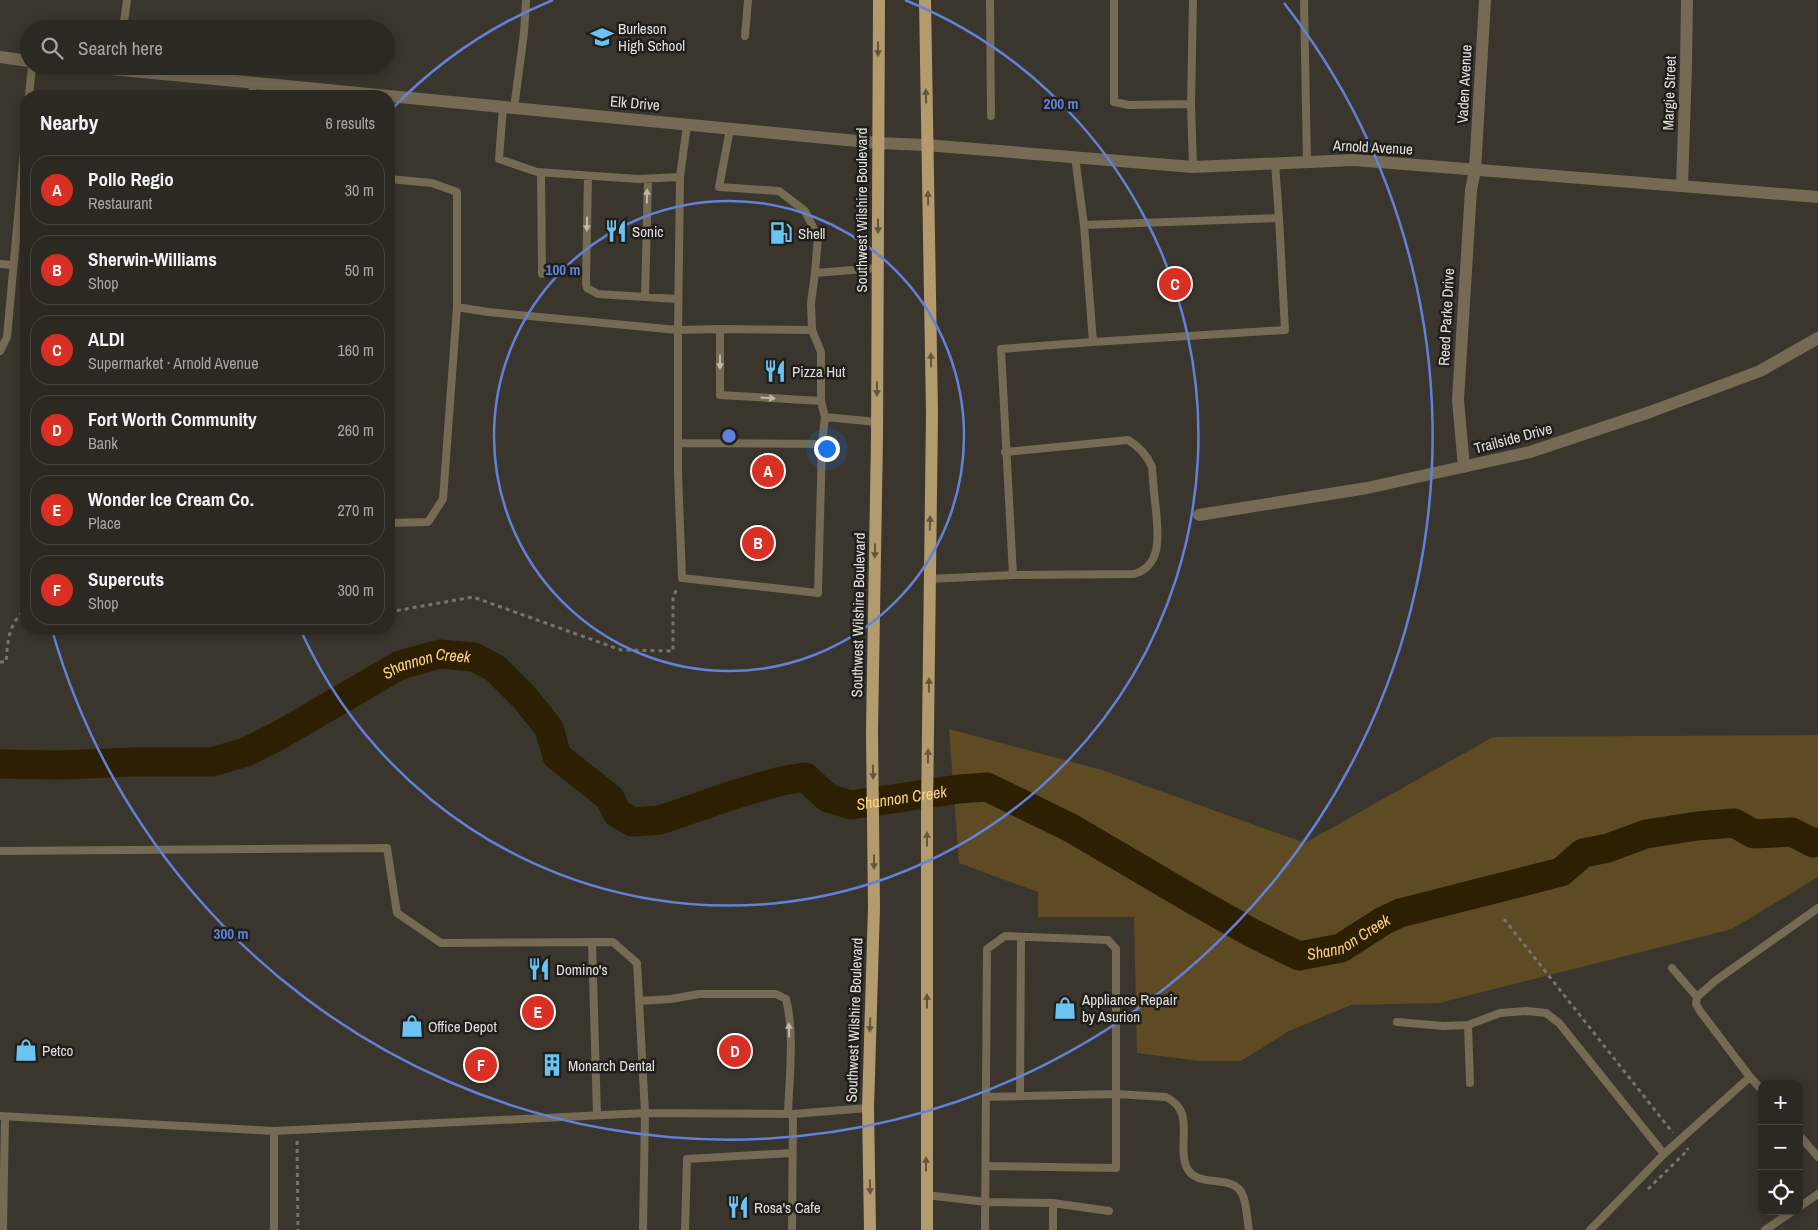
<!DOCTYPE html>
<meta charset="utf-8">
<style>
body{margin:0;font-family:"Archivo Narrow",sans-serif;background:#34302a;color:#f1f3f6}
.controls{position:absolute;right:15px;bottom:15px;display:grid;overflow:hidden;border-radius:10px;box-shadow:0 2px 12px #0003}
.controls button{width:45px;height:45px;display:grid;place-items:center;padding:0;border:0;border-bottom:1px solid #484440;background:#2c2822;color:#f1f3f6;font:25px sans-serif}
.you{position:absolute;left:826px;top:448px;width:18px;height:18px;margin:-12px;border:4px solid #fff;border-radius:50%;background:#1a73e8;box-shadow:0 0 0 8px #1a73e833}
.badge{display:grid;place-items:center;width:32px;height:32px;border-radius:50%;background:#d93025;color:#fff;font-size:16px;font-weight:700}
.pin{position:absolute;translate:-50% -50%;border:2px solid #fff;box-shadow:0 1px 5px #0006}
.list{margin:0;padding:0;list-style:none}
h2{display:flex;justify-content:space-between;align-items:center;height:65px;margin:0;padding:0 20px;font-size:21px}
h2 small{font-size:16px;font-weight:400;color:#a6a6a5}
.list li{display:grid;grid-template-columns:32px 1fr auto;gap:15px;align-items:center;box-sizing:border-box;height:70px;margin:0 10px 10px;padding:0 10px;border:1px solid #484440;border-radius:20px}
.list b{display:block;font-size:19px;white-space:nowrap}
.list p{margin:0;font-size:16px;white-space:nowrap;color:#a6a6a5}
.list em{font-size:16px;font-style:normal;color:#a6a6a5}
.icon{flex:none;width:28px;height:28px;fill:none;stroke:currentColor;stroke-width:2;stroke-linecap:round;stroke-linejoin:round}
.map{position:relative;flex:none;width:1818px;height:1230px;overflow:hidden}
.search{position:absolute;background:#2c2822;box-shadow:0 2px 12px #0003;left:20px;top:20px;width:375px;height:55px;display:flex;align-items:center;gap:12px;box-sizing:border-box;padding:0 18px;border-radius:28px;color:#a6a6a5;font-size:19px}
.panel{position:absolute;background:#2c2822;box-shadow:0 2px 12px #0003;left:20px;top:90px;width:375px;height:545px;border-radius:20px}
.map>svg:first-child{display:block}
.green{fill:#5e4b24}
.lines{fill:none;stroke-linecap:round;stroke-linejoin:round}
.river{stroke:#2c1f02;stroke-width:29}
.path{stroke:#78746d;stroke-width:3;stroke-dasharray:4 4;stroke-linecap:butt}
.service{stroke:#756a53;stroke-width:8}
.minor{stroke:#756a53;stroke-width:12}
.tertiary{stroke:#756a53;stroke-width:12}
.primary{stroke:#b39b6d;stroke-width:12}
.oneway{fill:#62563f}
.oneway2{fill:#bcb7ab}
.ring{fill:none;stroke:#6281d9;stroke-width:2.5}
.labels{text-anchor:middle;dominant-baseline:central;stroke-width:5;stroke-linejoin:round;paint-order:stroke}
.poi-label{font-size:15px;fill:#e3e0db;stroke:#1f1e1a;text-anchor:start}
.street-label{font-size:15px;fill:#e3e0db;stroke:#1f1e1a}
.water-label{font-size:16px;font-style:italic;fill:#fbd280;stroke:#1f1e1a}
.centre{fill:#6281d9;stroke:#1f1e1a;stroke-width:2.5}
.ring-label{font-size:15px;text-anchor:middle;font-weight:bold;fill:#6281d9;stroke:#1f1e1a;stroke-width:5;stroke-linejoin:round;paint-order:stroke}
</style>
<div class="map">
<svg width="1818" height="1230" viewBox="0 0 1818 1230">
<rect width="100%" height="100%" fill="#3a362d"/>
<path class="green" d="M949 729 1102 770 1305 843 1493 737 1818 735V877L1732 929 1439 1003 1351 1005 1289 1031 1241 1061H1200L1137 1053 1134 917H1038V892L959 863Z"/>
<g class="lines">
<path class="river" id="s1" d="M0 764 61 765 134 762H212L246 752 278 736 400 665 440 654 474 657 495 668 524 697 549 728 557 756 610 798 617 813 633 822 660 820 733 795 781 781 805 777 828 798 851 805 959 789 987 787 1071 828 1190 898 1252 933 1299 956 1341 948 1383 921 1400 913 1561 872 1583 853 1608 848 1646 834 1697 826 1734 823 1754 834 1792 832 1813 843 1818 842"/>
<path class="path" d="M389 612 473 597 621 650 673 651V597L678 587
M0 662H6C8 641 8 623 26 610
M1504 919 1673 1133
M297 1141 298 1230
M1648 1189 1688 1150 1687 1148"/>
<path class="service" d="M990 0 991 116
M1114 0V102L1129 105 1191 104
M1304 0 1307 161
M123 29 127 0
M745 36 748 0
M29 96 32 66
M252 96 253 83
M503 107 499 159 537 172 638 179 680 177 687 125
M514 108 524 33 526 0
M730 129 719 187 779 191 805 211 818 237 815 273
M1075 157 1084 225 1279 218 1275 163
M1193 167 1191 104 1193 0
M541 172 542 274
M588 176 586 283 587 288 598 294 677 299
M680 177 678 330 720 329 812 330 811 303 815 273 878 268
M389 179 432 183 457 192V307L488 312 678 330V473L682 578 818 593 822 444 825 417 877 422
M0 264 13 265
M645 297 648 179
M720 329V395L821 401
M812 330 821 352V401L825 417
M1093 342 1285 330 1279 218
M0 351 7 337 26 130
M678 443 822 444
M1005 452 1128 440C1140 447 1147 455 1152 467 1153 481 1154 496 1156 510 1158 534 1163 565 1134 574L1013 575
M389 523 428 522 443 499 457 307
M929 579 1013 575 1001 349 1093 342 1084 225
M0 851 387 848 397 913 441 943 613 942 637 963 645 1113 643 1230
M592 942 597 1115
M1672 968 1697 997
M639 1001 671 999 699 994H776L786 999C795 1032 789 1080 788 1114
M1397 1022 1444 1026 1468 1025 1500 1013 1527 1011 1546 1013 1559 1023 1664 1154 1590 1230
M1468 1025 1470 1083
M1750 1077 1762 1090
M1020 1096 1021 937
M986 1097 1116 1094 1166 1097C1196 1111 1177 1143 1186 1166 1196 1191 1234 1171 1243 1196 1247 1206 1247 1219 1249 1230
M0 1116 274 1131 645 1113 793 1114 868 1108
M274 1131V1230
M1799 1135 1818 1157
M1664 1154 1750 1077 1700 1011 1696 1004 1697 997 1715 981 1818 908
M926 1195 986 1202 1053 1203V1230
M1053 1203 1109 1211
M1799 1207 1818 1194
M3 1230 5 1117
M685 1230 687 1159 792 1153
M792 1230 793 1114
M985 1230 987 949 1005 936 1108 940 1116 949V1168L986 1166
M1765 1230 1793 1211"/>
<path class="minor" d="M878 143 926 145 1193 167 1354 160 1818 197
M1682 186 1686 66 1687 0
M1464 467 1458 400 1471 190 1475 170 1485 0
M1199 515 1367 488 1530 452 1650 412 1760 371 1818 338"/>
<path class="tertiary" d="M0 57 29 61
M80 66 389 96
M389 96 878 143"/>
<path class="primary" d="M925 0 932 413 927 812V1230
M870 1230 868 1108 874 907 872 731 877 438 879 0"/>
</g>
<defs><path id="oneway-solid" d="M-6-.8H1V-3.2L6.5 0L1 3.2V.8H-6Z" transform="scale(1.25)"/></defs>
<g class="oneway">
<use href="#oneway-solid" transform="translate(878 49) rotate(90)"/>
<use href="#oneway-solid" transform="translate(926 96) rotate(-91)"/>
<use href="#oneway-solid" transform="translate(928 198) rotate(-91)"/>
<use href="#oneway-solid" transform="translate(878 226) rotate(90)"/>
<use href="#oneway-solid" transform="translate(931 360) rotate(-91)"/>
<use href="#oneway-solid" transform="translate(877 389) rotate(90)"/>
<use href="#oneway-solid" transform="translate(930 523) rotate(-89)"/>
<use href="#oneway-solid" transform="translate(875 551) rotate(91)"/>
<use href="#oneway-solid" transform="translate(929 685) rotate(-89)"/>
<use href="#oneway-solid" transform="translate(928 756) rotate(-89)"/>
<use href="#oneway-solid" transform="translate(873 772) rotate(89)"/>
<use href="#oneway-solid" transform="translate(927 839) rotate(-90)"/>
<use href="#oneway-solid" transform="translate(874 862) rotate(90)"/>
<use href="#oneway-solid" transform="translate(927 1001) rotate(-90)"/>
<use href="#oneway-solid" transform="translate(870 1025) rotate(92)"/>
<use href="#oneway-solid" transform="translate(926 1164) rotate(-90)"/>
<use href="#oneway-solid" transform="translate(870 1187) rotate(89)"/>
</g>
<g class="oneway2">
<use href="#oneway-solid" transform="translate(647 196) rotate(-89)"/>
<use href="#oneway-solid" transform="translate(587 224) rotate(91)"/>
<use href="#oneway-solid" transform="translate(720 362) rotate(90)"/>
<use href="#oneway-solid" transform="translate(768 398) rotate(3)"/>
<use href="#oneway-solid" transform="translate(789 1030) rotate(-91)"/>
</g>
<g class="ring">
<circle cx="729" cy="436" r="235"/>
<path d="M391 110A470 470 0 0 1 553 0M905 0A470 470 0 1 1 301 631"/>
<path d="M26 473A704 704 0 0 1 26 399M1284 3A704 704 0 1 1 52 630"/>
</g>
<defs>
<symbol id="school-bare" viewBox="-9 -9 18 18"><path d="M0-5L7-2L0 1L-7-2ZM-4 1L0 2.5L4 1V4Q0 6-4 4Z" fill="#6bc3f2" stroke="#1f1e1a" stroke-width="2.5" paint-order="stroke"/></symbol>
<symbol id="restaurant-bare" viewBox="-9 -9 18 18"><path d="M-5-6h1v4h1v-4h1v4h1v-4h1v5L-1.5 .5V6h-2V.5L-5-1ZM5-6V6H3V1.5H1.5Q1.5-4 5-6Z" fill="#6bc3f2" stroke="#1f1e1a" stroke-width="2.5" paint-order="stroke"/></symbol>
<symbol id="fuel-bare" viewBox="-9 -9 18 18"><path d="M-5.5-6h7V0h2V4h1.3V-2.5L3-4.5l.8-.8L6-3V5H2.5V1h-1V6h-7ZM-4.2-4.7v3.2H.2V-4.7Z" fill="#6bc3f2" stroke="#1f1e1a" stroke-width="2.5" paint-order="stroke"/></symbol>
<symbol id="shop-bare" viewBox="-9 -9 18 18"><path d="M-5-2.5h2.3a2.7 3.5 0 0 1 5.4 0H5L5.5 6h-11ZM-1.5-2.5h3a1.5 2.3 0 0 0-3 0Z" fill="#6bc3f2" stroke="#1f1e1a" stroke-width="2.5" paint-order="stroke"/></symbol>
<symbol id="building-bare" viewBox="-9 -9 18 18"><path d="M-4-6H4V6H1V3H-1V6H-4ZM-2.5-4.3h1.7v1.8h-1.7ZM.8-4.3h1.7v1.8H.8ZM-2.5-1h1.7V.8h-1.7ZM.8-1h1.7V.8H.8Z" fill="#6bc3f2" stroke="#1f1e1a" stroke-width="2.5" paint-order="stroke"/></symbol>
</defs>
<g fill-rule="evenodd">
<use href="#school-bare" x="586" y="21" width="32" height="32"/>
<use href="#restaurant-bare" x="600" y="215" width="32" height="32"/>
<use href="#fuel-bare" x="765" y="217" width="32" height="32"/>
<use href="#restaurant-bare" x="759" y="355" width="32" height="32"/>
<use href="#restaurant-bare" x="523" y="953" width="32" height="32"/>
<use href="#shop-bare" x="1049" y="992" width="32" height="32"/>
<use href="#shop-bare" x="396" y="1010" width="32" height="32"/>
<use href="#shop-bare" x="10" y="1034" width="32" height="32"/>
<use href="#building-bare" x="536" y="1049" width="32" height="32"/>
<use href="#restaurant-bare" x="722" y="1191" width="32" height="32"/>
</g>
<g class="labels">
<g class="poi-label">
<text x="618" y="28">Burleson<tspan x="618" dy="17">High School</tspan></text>
<text x="632" y="231">Sonic</text>
<text x="798" y="233">Shell</text>
<text x="792" y="371">Pizza Hut</text>
<text x="556" y="969">Domino's</text>
<text x="1082" y="999">Appliance Repair<tspan x="1082" dy="17">by Asurion</tspan></text>
<text x="428" y="1026">Office Depot</text>
<text x="42" y="1050">Petco</text>
<text x="568" y="1065">Monarch Dental</text>
<text x="754" y="1207">Rosa's Cafe</text>
</g>
<g class="street-label">
<text transform="translate(1464 84) rotate(-87)">Vaden Avenue</text>
<text transform="translate(1669 93) rotate(-88)">Margie Street</text>
<text transform="translate(635 103) rotate(5)">Elk Drive</text>
<text transform="translate(1373 147) rotate(3)">Arnold Avenue</text>
<text transform="translate(861 210) rotate(-90)">Southwest Wilshire Boulevard</text>
<text transform="translate(1446 317) rotate(-87)">Reed Parke Drive</text>
<text transform="translate(1513 438) rotate(-15)">Trailside Drive</text>
<text transform="translate(858 615) rotate(-89)">Southwest Wilshire Boulevard</text>
<text transform="translate(854 1020) rotate(-88)">Southwest Wilshire Boulevard</text>
</g>
<g class="water-label">
<text stroke="none"><textPath href="#s1" startOffset="451">Shannon Creek</textPath></text>
<text stroke="none"><textPath href="#s1" startOffset="1021">Shannon Creek</textPath></text>
<text stroke="none"><textPath href="#s1" startOffset="1516">Shannon Creek</textPath></text>
</g>
</g>
<circle cx="729" cy="436" r="8" class="centre"/>
<g class="ring-label">
<text x="1061" y="109">200 m</text>
<text x="563" y="275">100 m</text>
<text x="231" y="939">300 m</text>
</g>
</svg>
<div class="controls">
<button>+</button>
<button>−</button>
<button><svg class="icon" aria-label="locate" viewBox="0 0 24 24"><circle cx="12" cy="12" r="6"/><path d="M12 2v4M12 18v4M2 12h4M18 12h4"/></svg></button>
</div>
<div class="you"></div>
<div class="pin badge" style="left:768px;top:471px">A</div>
<div class="pin badge" style="left:758px;top:543px">B</div>
<div class="pin badge" style="left:1175px;top:284px">C</div>
<div class="pin badge" style="left:735px;top:1051px">D</div>
<div class="pin badge" style="left:538px;top:1012px">E</div>
<div class="pin badge" style="left:481px;top:1065px">F</div>
<div class="search"><svg class="icon" aria-label="search" viewBox="0 0 24 24"><circle cx="10" cy="10" r="6"/><path d="M15 15l6 6"/></svg>Search here</div>
<section class="panel">
<h2>Nearby<small>6 results</small></h2>
<ul class="list">
<li><span class="badge">A</span><div><b>Pollo Regio</b><p>Restaurant</p></div><em>30 m</em></li>
<li><span class="badge">B</span><div><b>Sherwin-Williams</b><p>Shop</p></div><em>50 m</em></li>
<li><span class="badge">C</span><div><b>ALDI</b><p>Supermarket · Arnold Avenue</p></div><em>160 m</em></li>
<li><span class="badge">D</span><div><b>Fort Worth Community</b><p>Bank</p></div><em>260 m</em></li>
<li><span class="badge">E</span><div><b>Wonder Ice Cream Co.</b><p>Place</p></div><em>270 m</em></li>
<li><span class="badge">F</span><div><b>Supercuts</b><p>Shop</p></div><em>300 m</em></li>
</ul>
</section>
</div>
